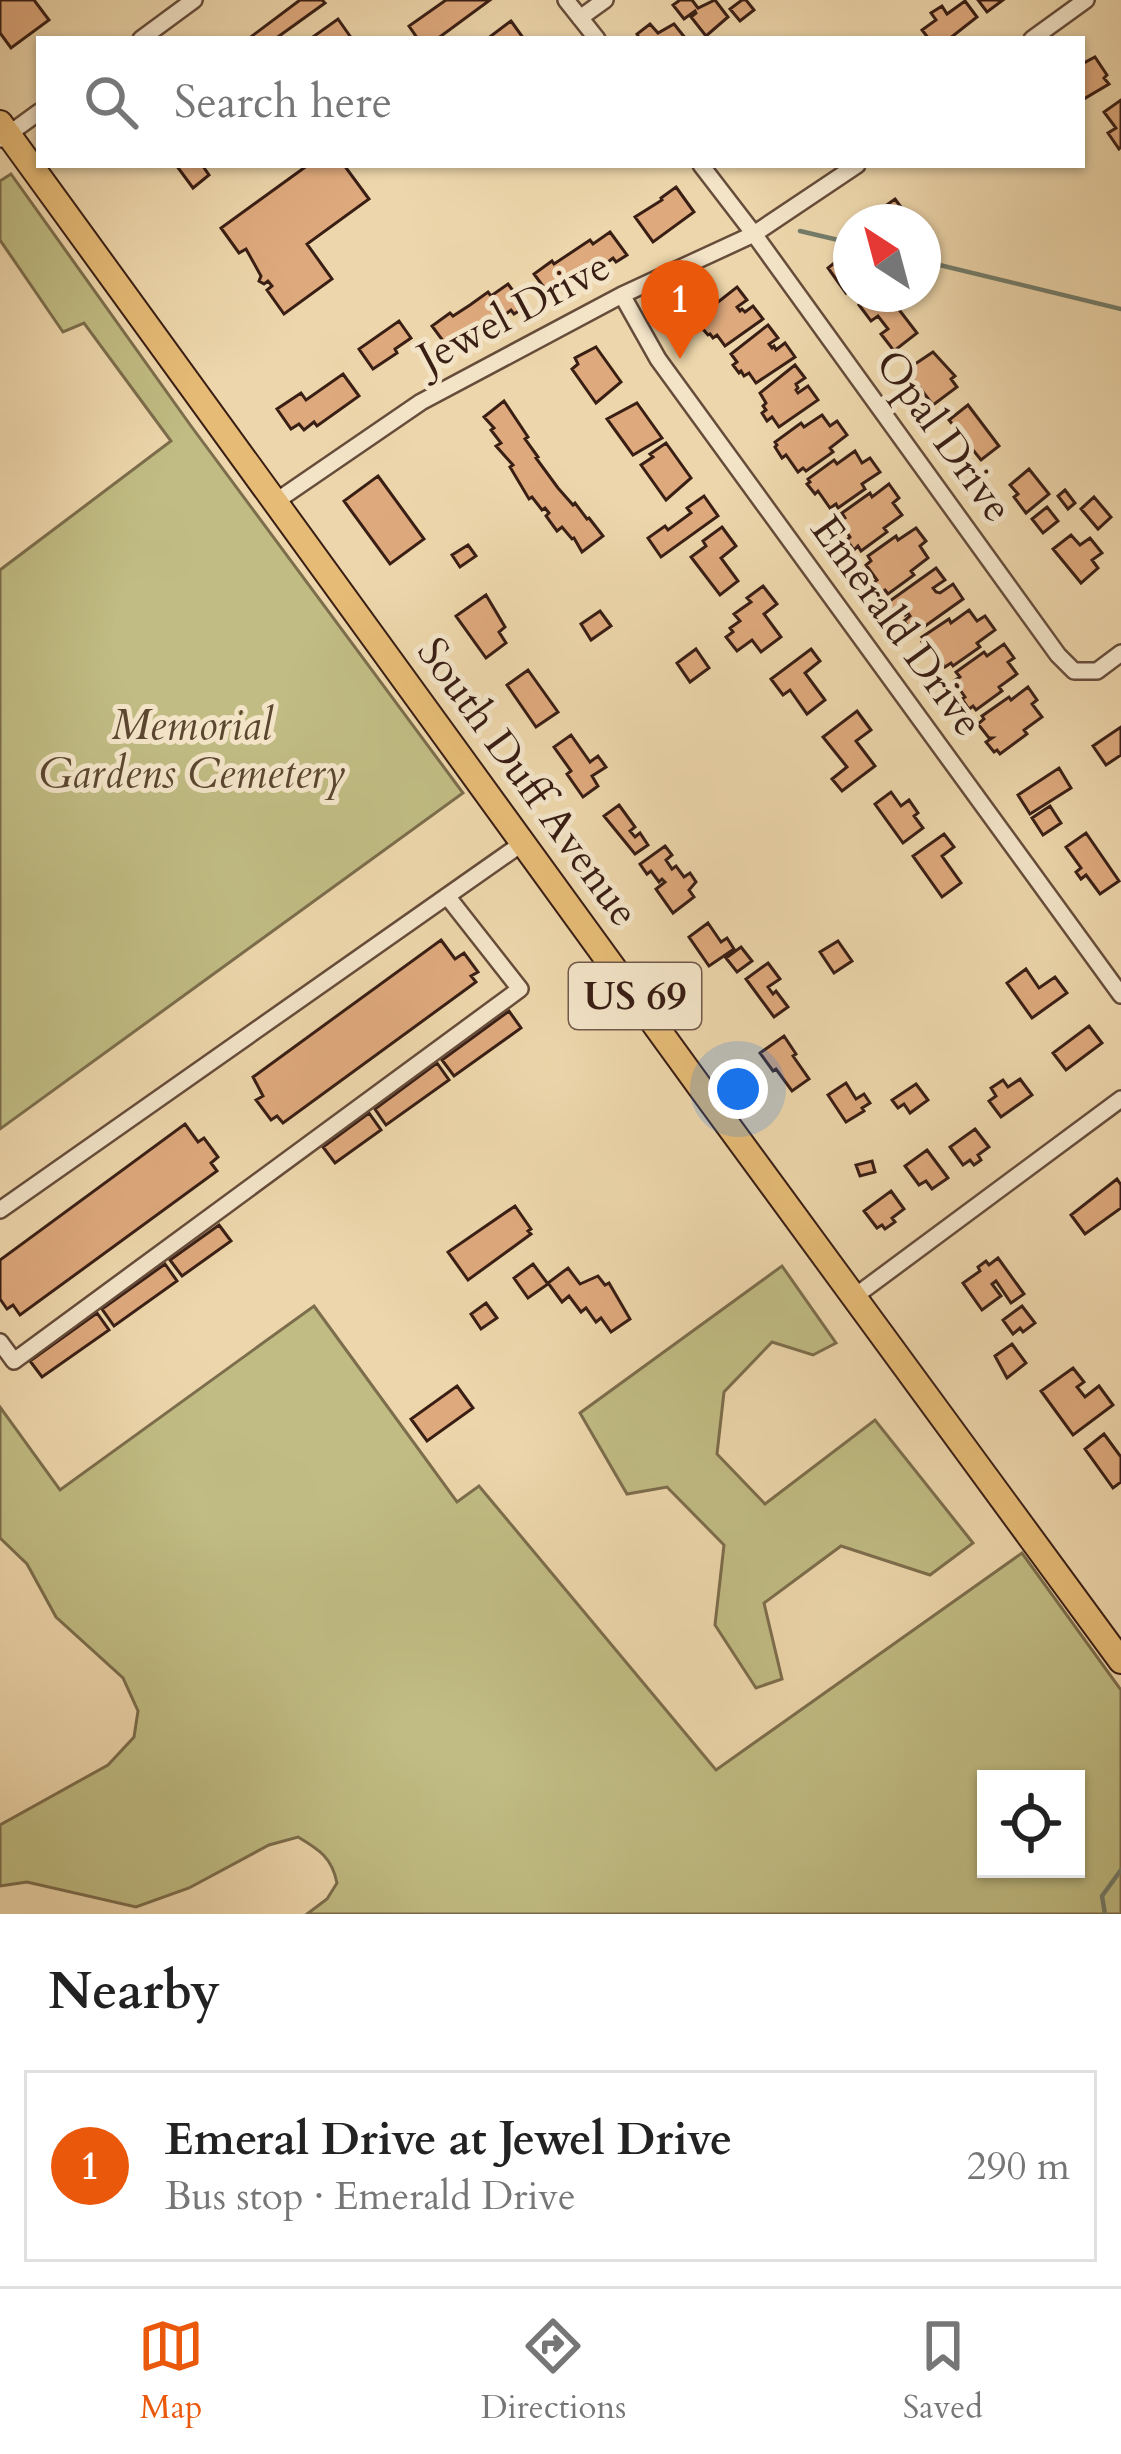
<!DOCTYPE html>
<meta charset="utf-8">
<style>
body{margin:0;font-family:Cardo,serif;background:#f2f2f2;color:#222}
.controls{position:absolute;right:36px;bottom:36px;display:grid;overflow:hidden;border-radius:0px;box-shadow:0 3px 9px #0004}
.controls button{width:108px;height:108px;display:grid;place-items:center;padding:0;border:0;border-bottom:3px solid #e0e0e0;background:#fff;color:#222;font:60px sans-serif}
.compass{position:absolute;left:833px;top:204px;width:108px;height:108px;border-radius:50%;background:#fff;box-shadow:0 3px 9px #0004;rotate:324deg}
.you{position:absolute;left:738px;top:1089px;width:42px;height:42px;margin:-30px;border:9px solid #fff;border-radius:50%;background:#1a73e8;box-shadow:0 0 0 18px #1a73e833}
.badge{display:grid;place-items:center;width:78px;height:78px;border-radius:50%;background:#ea580c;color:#fff;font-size:39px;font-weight:700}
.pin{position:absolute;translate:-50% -99px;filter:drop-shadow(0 3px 6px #0008)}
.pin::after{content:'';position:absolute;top:63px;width:42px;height:36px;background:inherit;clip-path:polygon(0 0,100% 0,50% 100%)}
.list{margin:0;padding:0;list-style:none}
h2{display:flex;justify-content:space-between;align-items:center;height:156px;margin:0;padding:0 48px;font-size:51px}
h2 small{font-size:39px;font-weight:400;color:#767676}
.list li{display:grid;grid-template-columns:78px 1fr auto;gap:36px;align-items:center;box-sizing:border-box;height:192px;margin:0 24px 24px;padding:0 24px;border:3px solid #e0e0e0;border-radius:0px}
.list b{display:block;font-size:45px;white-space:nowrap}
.list p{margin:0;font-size:39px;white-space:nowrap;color:#767676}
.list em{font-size:39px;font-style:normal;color:#767676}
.icon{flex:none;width:66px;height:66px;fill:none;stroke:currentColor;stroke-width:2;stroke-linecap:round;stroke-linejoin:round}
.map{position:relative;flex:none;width:1121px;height:1914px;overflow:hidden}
.search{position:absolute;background:#fff;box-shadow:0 3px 9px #0004;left:36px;right:36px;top:36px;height:132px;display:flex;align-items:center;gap:30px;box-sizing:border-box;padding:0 42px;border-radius:0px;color:#767676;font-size:45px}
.sheet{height:372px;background:#fff}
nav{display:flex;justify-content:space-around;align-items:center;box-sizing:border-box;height:168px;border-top:3px solid #e0e0e0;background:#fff;font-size:33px;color:#767676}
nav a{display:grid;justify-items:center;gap:6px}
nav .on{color:#ea580c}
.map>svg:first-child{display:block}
.green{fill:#c0bc83;stroke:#7c6d4c;stroke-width:3;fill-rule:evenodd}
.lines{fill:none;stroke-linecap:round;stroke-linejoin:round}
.stream{stroke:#737c6a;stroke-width:4.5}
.building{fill:#dea97d;stroke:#391e14;stroke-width:3}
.minor-casing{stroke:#664c3a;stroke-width:20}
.primary-casing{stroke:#391e14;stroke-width:28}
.minor{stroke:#f3e4c8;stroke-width:15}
.primary{stroke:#e6bb76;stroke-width:24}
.labels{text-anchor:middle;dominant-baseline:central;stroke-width:10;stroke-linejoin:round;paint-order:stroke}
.shield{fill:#f3e4c8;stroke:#71594a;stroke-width:3}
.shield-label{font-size:39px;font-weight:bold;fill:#391e14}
.street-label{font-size:42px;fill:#391e14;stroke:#f3e4c8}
.park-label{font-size:42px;font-style:italic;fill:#5b4630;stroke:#f3e4c8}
</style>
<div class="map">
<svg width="1121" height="1914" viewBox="0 0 1121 1914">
<rect width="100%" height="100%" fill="#edd6ab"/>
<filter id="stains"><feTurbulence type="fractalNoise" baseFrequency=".00167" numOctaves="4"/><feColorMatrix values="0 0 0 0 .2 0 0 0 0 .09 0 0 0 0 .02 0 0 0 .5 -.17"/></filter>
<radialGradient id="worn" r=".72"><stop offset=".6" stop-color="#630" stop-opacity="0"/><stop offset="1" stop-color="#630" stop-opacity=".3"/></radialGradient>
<path class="green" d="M11 174 191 426 463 793 0 1129V570L171 441 84 323 63 332 0 240V181Z
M782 1266 836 1343 813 1355 772 1342 724 1392 717 1454 765 1504 875 1420 973 1543 930 1575 841 1546 764 1603 782 1679 756 1688 715 1625 724 1545 667 1487 627 1494 580 1413Z
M314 1306 457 1502 479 1486 716 1770 1022 1553 1121 1690V1914H307L327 1899 337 1883C332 1858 320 1850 298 1837L269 1845 189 1888 136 1907 27 1882 0 1886V1825L108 1765 134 1737 138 1711 123 1678 56 1617 27 1564 0 1538V1407L60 1490ZM986 1779H1076V1869H986Z"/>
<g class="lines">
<path class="stream" d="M800 231 851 243
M923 261 1121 309
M1105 1914 1102 1896 1121 1870"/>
</g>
<path class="building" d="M0 0H34L49 20 11 48 0 33Z
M300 0H322L325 3 275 39H248Z
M446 0H490L437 39H418L409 26Z
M680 0H692L698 8 715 0 728 17 706 36 691 17 696 13 695 11 684 19 673 5Z
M742 0H746L754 10 740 21 730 9Z
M978 0H1003L987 12Z
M965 1 977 17 949 39H929L922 30 936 20 931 13 942 6 947 14Z
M338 19 352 39H310Z
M511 21 524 39H487Z
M650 24 658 33 674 24 686 39H640L637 34Z
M1095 57 1107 75 1104 78 1109 84 1082 100V64Z
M1121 100V147L1119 149 1108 133 1116 128 1104 112Z
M176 165H202L209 175 193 188Z
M308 165H344L369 199 307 244 332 279 284 314 267 290 272 286 268 281 264 284 259 281 261 276 246 249 239 253 221 228Z
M676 187 694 212 653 242 635 217 662 200 661 198Z
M895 199 906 214 895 222H873L870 217Z
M610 232 627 255 616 262 613 258 600 268 598 265 594 269 596 272 581 283 577 278 564 287 563 285 551 297 534 274 552 261 554 264 590 240 593 244Z
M843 256 851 266V289L846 293 828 268Z
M508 284 525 307 514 314 511 310 498 320 497 317 492 321 494 324 479 336 475 330 462 339 460 337 449 349 432 326 450 313 453 316 470 305 488 292 491 296Z
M737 287 747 300 737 307 740 311 742 309 745 312 753 306 763 319 725 346 717 335 713 338 710 334 708 335 702 328 705 325 699 317Z
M873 294H887L917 333 894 351 881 334 888 329 878 316 871 321 859 305Z
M399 321 411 338 395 349 397 353 373 369 359 349Z
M768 325 778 338 769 344 772 348 774 346 776 350 785 343 795 357 756 383 749 373 744 376 741 371 739 373 733 365 737 362 731 354Z
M596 347 621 382 596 403 572 369 578 364 575 358Z
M933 352 955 376 951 379 957 387 933 405 906 370Z
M795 365 805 378 796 384 798 388 796 390 798 393 808 386 818 400 779 427 772 417 767 421 762 413 766 410 763 406 766 403 760 393Z
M343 374 359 396 317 426 314 422 304 430 299 424 291 429 277 409 301 393 306 400Z
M504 401 528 437 525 439 538 457 536 458 558 488 573 505 575 503 587 519 589 518 603 536 582 552 574 538 572 539 562 527 557 531 546 516 549 513 545 508 542 510 532 497 529 499 510 467 513 465 496 446 501 443 491 430 494 428 484 417Z
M637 403 662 438 633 455 607 419Z
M968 405 999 446 981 460 949 420Z
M822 415 830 426 837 421 847 435 830 448 833 452 806 471 803 468 798 472 786 455 782 458 775 447 777 445 775 442 801 423 804 427Z
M666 443 691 478 666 500 641 465 653 457 650 454Z
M855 451 862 463 870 458 880 472 862 484 865 489 838 508 836 504 830 508 818 491 815 494 807 484 810 482 808 479 834 460 837 464Z
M1029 469 1049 494 1026 513 1014 497 1018 494 1010 485Z
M378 476 424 539 390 564 344 501Z
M889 484 899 498 893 503 902 515 884 528 887 532 861 551 858 546 854 550 847 540 850 537 839 521 845 518 842 513 870 493 872 497Z
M1065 490 1075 503 1068 509 1058 496Z
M704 496 718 516 661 557 648 538 665 526 668 530 691 513 687 508Z
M1094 497 1111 517 1098 529 1081 509Z
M1047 507 1058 521 1043 533 1032 519Z
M722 527 736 546 721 558 738 581 720 595 691 557 706 546 703 541Z
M916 528 926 541 920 546 928 558 911 571 914 575 888 594 885 590 880 593 873 583 877 580 866 565 871 561 868 556 896 536 898 540Z
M1071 535 1080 545 1090 538 1102 553 1092 560 1098 568 1081 583 1053 549Z
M468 545 476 556 460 567 452 555Z
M936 568 945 580 933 588 936 592 940 593 953 584 963 599 914 634 904 621 910 616 908 613 905 615 902 612 897 616 887 603Z
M763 586 777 604 764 614 781 637 761 652 752 640 737 651 726 637 733 632 730 628 740 621 734 614 751 602 747 598Z
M486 595 505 627 499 632 506 643 486 658 456 616Z
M969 610 977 621 985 616 995 630 977 643 980 647 953 666 951 663 945 667 933 650 930 653 922 642 925 640 922 637 949 619 951 623Z
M600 611 611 626 591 640 581 624Z
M1004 644 1014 658 1008 662 1017 674 999 687 1002 691 976 710 973 706 969 709 962 699 965 697 954 681 960 677 956 672 984 652 987 656Z
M696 649 709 668 690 682 677 663Z
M811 649 820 661 805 673 825 700 807 714 790 690 783 695 771 679Z
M528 670 558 712 536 727 507 685Z
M1028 687 1037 700 1032 704 1042 717 1024 730 1027 734 1000 754 997 750 994 752 986 742 992 738H989L978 724 984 719 982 716 1009 697 1011 700Z
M857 711 871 730 856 741 875 766 842 791 832 779 847 767 823 737Z
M1121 727V755L1106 765 1093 746Z
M571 735 590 762 598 756 606 767 592 776 598 786 583 797 567 774 571 771 554 747Z
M1059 768 1071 788 1030 814 1018 795Z
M891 792 901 806 909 800 918 813 914 816 923 828 903 843 875 804Z
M619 805 635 827 630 831 635 837 640 833 648 845 635 854 604 816Z
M1050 806 1061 823 1043 835 1032 818Z
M1086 833 1119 881 1100 894 1086 875 1081 879 1076 872 1081 868 1066 847Z
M944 834 954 847 942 856 961 883 942 897 913 856Z
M665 846 672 855 666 860 672 869 676 866 684 877 690 873 696 882 689 890 694 897 673 913 656 889 665 882 662 879 659 882 651 871 647 874 640 864Z
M708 923 721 942 727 938 734 949 709 966 689 937Z
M441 940 455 959 464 953 478 972 471 976 476 982 283 1123 277 1116 271 1120 256 1100 263 1096 253 1077Z
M838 941 852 961 834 973 820 952Z
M741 947 752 961 737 972 726 958Z
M768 963 780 979 768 987 773 994 776 991 788 1007 774 1017 746 979Z
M1026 969 1039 988 1055 977 1067 993 1032 1018 1007 983Z
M509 1011 521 1028 454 1076 442 1060Z
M1089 1026 1102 1043 1066 1070 1053 1053Z
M784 1036 796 1054 793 1056 809 1079 792 1091 776 1069 773 1071 760 1053Z
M437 1063 449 1080 386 1125 375 1109Z
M1020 1079 1032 1095 1001 1117 989 1101 996 1096 991 1088 1003 1080 1008 1087Z
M846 1083 856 1099 864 1094 870 1103 862 1108 864 1111 846 1122 828 1095Z
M916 1084 928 1100 910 1113 904 1104 898 1108 892 1100Z
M369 1113 381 1130 335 1163 323 1147Z
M185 1124 198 1142 204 1138 218 1157 211 1163 217 1171 20 1315 13 1305 7 1309 0 1299V1260Z
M975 1129 989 1147 978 1155 981 1160 974 1165 970 1160 963 1165 950 1147Z
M927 1150 948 1178 932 1189 926 1181 919 1185 905 1166Z
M872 1161 875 1172 860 1176 856 1165Z
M1117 1179 1121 1185V1208L1085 1234 1071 1215Z
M891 1191 904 1209 892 1218 895 1222 885 1229 882 1225 877 1228 864 1211Z
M515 1206 531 1229 528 1231 531 1234 468 1280 448 1252Z
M219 1225 231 1241 182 1276 170 1260Z
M998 1258 1024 1294 1011 1303 996 1281 992 1284 1001 1296 982 1310 963 1283 980 1271 978 1267 986 1261 989 1265Z
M165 1264 177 1281 114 1326 102 1309Z
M533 1264 548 1284 528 1298 514 1278Z
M568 1268 580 1284 598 1276 605 1285 609 1283 630 1319 611 1332 601 1318 596 1322 586 1308 581 1312 569 1296 562 1302 548 1283Z
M486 1303 497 1318 481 1329 471 1314Z
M1022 1306 1035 1323 1023 1332 1020 1328 1013 1334 1003 1320Z
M97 1313 109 1330 42 1377 30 1361Z
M1012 1344 1026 1363 1007 1378 995 1356Z
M1073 1368 1084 1382 1077 1387 1085 1397 1099 1386 1113 1405 1073 1435 1041 1391Z
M457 1386 473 1408 427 1441 411 1419Z
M1104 1434 1121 1457V1482L1113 1488 1085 1449Z"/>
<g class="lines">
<defs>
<path id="minor" d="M566 0 597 39
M580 18 605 0
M141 39 194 0
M1032 39 1086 0
M2 139 39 112
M701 165 754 234 1058 655 1074 671H1097L1121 653
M622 295 658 359 1121 995
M275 502 421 402 622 295 754 234 857 165
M0 1210 524 842
M854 1297 1121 1099
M0 1342 14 1361 520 989 447 896"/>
<path id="primary" d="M0 123 700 1087 1121 1661"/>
</defs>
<use href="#minor" class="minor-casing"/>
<use href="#primary" class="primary-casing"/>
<use href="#minor" class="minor"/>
<use href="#primary" class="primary"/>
</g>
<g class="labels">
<rect class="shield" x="569" y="963" width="132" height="66" rx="9"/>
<g class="shield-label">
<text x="635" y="996">US 69</text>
</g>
<g class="street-label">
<text transform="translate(514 312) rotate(-28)">Jewel Drive</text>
<text transform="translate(944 436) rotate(54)">Opal Drive</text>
<text transform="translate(897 626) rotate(54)">Emerald Drive</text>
<text transform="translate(528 782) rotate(54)">South Duff Avenue</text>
</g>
<g class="park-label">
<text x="192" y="725">Memorial<tspan x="192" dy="48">Gardens Cemetery</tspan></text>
</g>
</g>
<rect width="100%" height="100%" filter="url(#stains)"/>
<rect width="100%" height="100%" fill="url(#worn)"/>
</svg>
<div class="controls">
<button><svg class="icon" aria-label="locate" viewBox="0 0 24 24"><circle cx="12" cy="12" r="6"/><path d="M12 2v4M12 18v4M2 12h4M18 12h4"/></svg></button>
</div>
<svg class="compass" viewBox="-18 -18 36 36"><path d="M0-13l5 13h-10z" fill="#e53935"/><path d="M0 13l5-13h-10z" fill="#767676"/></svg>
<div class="you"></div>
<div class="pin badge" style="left:680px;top:359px">1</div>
<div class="search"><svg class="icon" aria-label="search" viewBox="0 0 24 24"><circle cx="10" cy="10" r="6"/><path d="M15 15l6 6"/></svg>Search here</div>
</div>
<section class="sheet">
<h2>Nearby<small></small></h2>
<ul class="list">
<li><span class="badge">1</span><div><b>Emeral Drive at Jewel Drive</b><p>Bus stop · Emerald Drive</p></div><em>290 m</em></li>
</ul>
</section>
<nav>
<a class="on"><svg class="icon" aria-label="map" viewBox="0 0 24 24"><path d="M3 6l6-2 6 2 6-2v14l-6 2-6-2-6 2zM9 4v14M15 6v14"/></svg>Map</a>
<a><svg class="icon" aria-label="directions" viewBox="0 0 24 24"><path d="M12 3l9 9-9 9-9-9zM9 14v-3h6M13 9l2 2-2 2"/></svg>Directions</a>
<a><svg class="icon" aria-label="saved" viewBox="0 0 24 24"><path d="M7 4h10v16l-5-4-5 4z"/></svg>Saved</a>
</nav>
